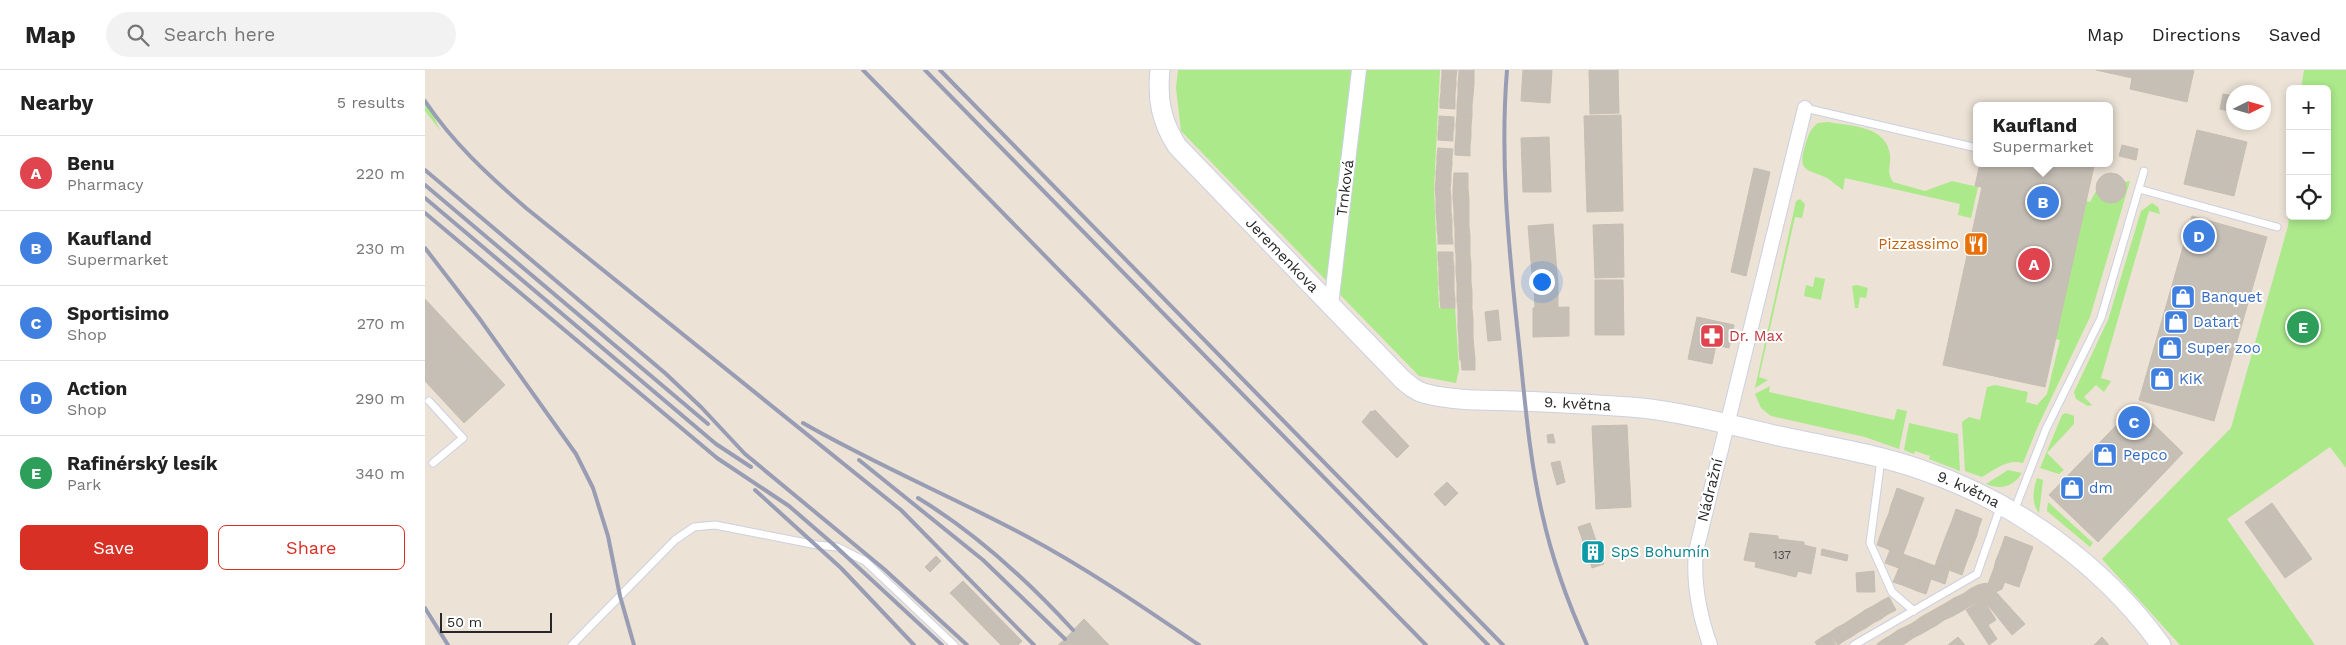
<!DOCTYPE html>
<meta charset="utf-8">
<style>
body{margin:0;font-family:"Work Sans",sans-serif;background:#f2f2f2;color:#222}
.controls{position:absolute;right:15px;top:15px;display:grid;overflow:hidden;border-radius:8px;box-shadow:0 2px 8px #0003}
.controls button{width:45px;height:45px;display:grid;place-items:center;padding:0;border:0;border-bottom:1px solid #e0e0e0;background:#fff;color:#222;font:25px sans-serif}
.compass{position:absolute;left:1801px;top:15px;width:45px;height:45px;border-radius:50%;background:#fff;box-shadow:0 2px 8px #0003;rotate:85deg}
.scale{position:absolute;left:15px;bottom:12px;width:112px;box-sizing:border-box;padding-left:5px;border:2px solid #272727;border-top:0;font-size:14px;line-height:18px;white-space:nowrap;color:#272727;-webkit-text-stroke:4px #fff;paint-order:stroke}
.you{position:absolute;left:1116px;top:211px;width:18px;height:18px;margin:-12px;border:4px solid #fff;border-radius:50%;background:#1a73e8;box-shadow:0 0 0 8px #1a73e833}
.badge{display:grid;place-items:center;width:32px;height:32px;border-radius:50%;background:#d93025;color:#fff;font-size:16px;font-weight:700}
.pin{position:absolute;translate:-50% -50%;border:2px solid #fff;box-shadow:0 1px 5px #0006}
.popup{position:absolute;left:1548px;top:32px;width:140px;height:65px;box-sizing:border-box;display:grid;place-content:center;border-radius:8px;background:#fff;filter:drop-shadow(0 1px 4px #0005);font-size:16px;white-space:nowrap;color:#767676}
.popup b{font-size:19px;color:#222}
.popup::after{content:'';position:absolute;left:50%;top:100%;margin-left:-10px;border:10px solid transparent;border-top-color:#fff}
.list{margin:0;padding:0;list-style:none}
h2{display:flex;justify-content:space-between;align-items:center;height:65px;margin:0;padding:0 20px;font-size:21px}
h2 small{font-size:16px;font-weight:400;color:#767676}
.list li{display:grid;grid-template-columns:32px 1fr auto;gap:15px;align-items:center;box-sizing:border-box;height:75px;padding:0 20px;border-top:1px solid #e0e0e0}
.list b{display:block;font-size:19px;white-space:nowrap}
.list p{margin:0;font-size:16px;white-space:nowrap;color:#767676}
.list em{font-size:16px;font-style:normal;color:#767676}
.actions{display:flex;gap:10px;padding:15px 20px}
.actions a{flex:1;padding:11px 0;border:1px solid #d93025;border-radius:8px;text-align:center;font-size:18px;color:#d93025}
.actions .main{background:#d93025;color:#fff}
.icon{flex:none;width:28px;height:28px;fill:none;stroke:currentColor;stroke-width:2;stroke-linecap:round;stroke-linejoin:round}
.map{position:relative;flex:none;width:1921px;height:575px;overflow:hidden}
header{display:flex;align-items:center;gap:30px;box-sizing:border-box;height:70px;padding:0 25px;background:#fff;border-bottom:1px solid #e0e0e0}
header strong{font-size:24px}
nav{display:flex;gap:28px;margin-inline-start:auto;font-size:18px}
.search{width:350px;height:45px;background:#f2f2f2;display:flex;align-items:center;gap:12px;box-sizing:border-box;padding:0 18px;border-radius:28px;color:#767676;font-size:19px}
main{display:flex}
aside{flex:1;background:#fff}
.map>svg:first-child{display:block}
.green{fill:#abe98b}
.building{fill:#c6bfb6;stroke:#c7beb0}
.lines{fill:none;stroke-linecap:round;stroke-linejoin:round}
.lane-casing{stroke:#cbd0e2;stroke-width:9}
.street-casing{stroke:#cbd0e2;stroke-width:16}
.secondary-casing{stroke:#cbd0e2;stroke-width:21}
.lane{stroke:#fff;stroke-width:7}
.street{stroke:#fff;stroke-width:14}
.secondary{stroke:#fff;stroke-width:19}
.rail{stroke:#999db4;stroke-width:4}
.labels{text-anchor:middle;dominant-baseline:central;stroke-width:4;stroke-linejoin:round;paint-order:stroke}
.number-label{font-size:12px;fill:#4f4d4b}
.street-label{font-size:15px;fill:#272727;stroke:#fff}
.food-label{font-size:15px;fill:#c56008;stroke:#fff;text-anchor:end}
.shop-label{font-size:15px;fill:#366cbe;stroke:#fff;text-anchor:start}
.health-label{font-size:15px;fill:#be3a42;stroke:#fff;text-anchor:start}
.culture-label{font-size:15px;fill:#0d838f;stroke:#fff;text-anchor:start}
</style>
<header>
<strong>Map</strong>
<div class="search"><svg class="icon" aria-label="search" viewBox="0 0 24 24"><circle cx="10" cy="10" r="6"/><path d="M15 15l6 6"/></svg>Search here</div>
<nav><a>Map</a><a>Directions</a><a>Saved</a></nav>
</header>
<main>
<aside>
<h2>Nearby<small>5 results</small></h2>
<ul class="list">
<li><span class="badge" style="background:#e0444e">A</span><div><b>Benu</b><p>Pharmacy</p></div><em>220 m</em></li>
<li><span class="badge" style="background:#3f7fe0">B</span><div><b>Kaufland</b><p>Supermarket</p></div><em>230 m</em></li>
<li><span class="badge" style="background:#3f7fe0">C</span><div><b>Sportisimo</b><p>Shop</p></div><em>270 m</em></li>
<li><span class="badge" style="background:#3f7fe0">D</span><div><b>Action</b><p>Shop</p></div><em>290 m</em></li>
<li><span class="badge" style="background:#2e9e5b">E</span><div><b>Rafinérský lesík</b><p>Park</p></div><em>340 m</em></li>
</ul>
<div class="actions"><a class="main">Save</a><a>Share</a></div>
</aside>
<div class="map">
<svg width="1921" height="575" viewBox="0 0 1921 575">
<rect width="100%" height="100%" fill="#ece2d6"/>
<path class="green" d="M753 0H1015L1009 119 1014 238 1030 237 1034 300 1031 313 994 306 756 61 751 18Z
M1879 0H1921V398L1905 377 1802 449 1890 575H1755L1677 489 1806 358 1863 156 1865 139V146H1902V19H1876Z
M0 27 15 60 0 41Z
M1403 52C1426 56 1462 56 1465 85 1466 97 1461 101 1468 112L1500 121 1527 111 1553 117 1546 148 1533 145 1535 134 1420 108 1418 120C1412 116 1407 111 1402 108 1383 99 1372 103 1380 76 1383 66 1385 59 1393 53Z
M1705 111 1665 247 1613 356 1598 393C1582 389 1571 399 1557 407L1540 401 1537 352 1544 347 1555 350 1562 317 1570 315 1603 322 1601 332 1612 335 1622 324 1635 270 1630 269 1661 131 1665 132 1671 121 1679 131H1692L1700 123 1699 112Z
M1375 129 1380 134 1377 148 1370 147 1334 307 1343 310 1330 318 1371 131Z
M1727 133 1733 137 1735 144 1724 141 1676 308 1686 311 1679 322 1671 315 1659 327 1667 335 1663 336 1651 329 1649 322 1683 250 1716 141Z
M1390 207 1400 209 1396 230 1379 226 1381 215 1388 217Z
M1432 215 1443 218 1441 228 1435 227 1433 238H1430L1427 216Z
M1345 316 1344 322 1469 350 1472 339 1482 341 1474 379 1440 367 1346 346 1336 338 1330 324Z
M1641 343 1649 346V354L1622 383 1639 400 1634 404 1615 398 1637 345Z
M1484 353 1533 364 1535 401 1504 389 1505 386 1490 381 1489 384 1479 380Z
M1583 400 1597 403C1588 417 1576 420 1561 414Z
M1612 408 1618 410 1614 443C1606 433 1608 420 1612 408Z
M1623 432 1668 473 1665 477 1622 441Z"/>
<path class="building" d="M1017 0H1032L1031 7H1017Z
M1034 0H1049V4L1034 3Z
M1098 0H1127L1125 33 1096 31Z
M1164 0H1193L1194 43 1165 44Z
M1671 0H1769L1762 32 1705 19 1707 8Z
M1034 3 1049 4V14H1033Z
M1017 7H1031V15H1016Z
M1033 14H1049L1048 25 1033 24Z
M1016 15H1031L1030 23 1016 22Z
M1016 22 1030 23V31L1015 30Z
M1033 24 1048 25 1047 35H1032Z
M1798 24 1808 26V42L1795 39Z
M1015 30 1030 31V39L1015 38Z
M1032 35H1047V46L1032 45Z
M1032 45 1047 46 1046 56 1031 55Z
M1196 45 1198 141 1162 142 1159 46Z
M1014 46 1029 47V55L1014 54Z
M1014 54 1029 55 1028 63 1013 62Z
M1031 55 1046 56V66L1031 65Z
M1772 60 1822 72 1809 126 1759 114Z
M1013 62 1028 63V71L1013 70Z
M1031 65 1046 66 1045 76 1030 75Z
M1124 67 1126 122H1098L1096 68Z
M1030 75 1045 76V86L1030 85Z
M1697 75 1713 79 1711 90 1694 86Z
M1013 78 1028 79 1027 87 1012 86Z
M1012 86 1027 87V95L1012 94Z
M1555 93H1654L1669 96 1620 317 1518 295 1557 117 1550 116Z
M1012 94 1027 95 1026 102H1011Z
M1329 98 1345 102 1321 206 1306 202Z
M1011 102H1026V110H1011Z
M1029 103H1043V119H1028Z
M1671 118a15 15 0 1 1 30 0a15 15 0 1 1-30 0Z
M1011 110H1026L1025 119H1010Z
M1010 119H1025L1026 127H1011Z
M1028 119H1043L1044 129H1028Z
M1011 127H1026V135H1011Z
M1028 129H1044V138L1029 139Z
M1011 135H1026V142L1011 143Z
M1044 138V148L1029 149V139Z
M1026 142 1027 150 1012 151 1011 143Z
M1767 146 1842 167 1789 351 1714 330Z
M1044 148V157L1030 158 1029 149Z
M1027 150V158L1012 159V151Z
M1128 154 1133 214 1108 215 1103 156Z
M1198 154 1199 207 1170 208 1168 155Z
M1044 157 1045 166 1030 167V158Z
M1027 158V166H1013L1012 159Z
M1013 166H1027L1028 174H1013Z
M1045 166V175L1030 176V167Z
M1045 175V185H1031L1030 176Z
M1013 182H1028V190H1013Z
M1031 185H1045L1046 194H1031Z
M1013 190H1028L1029 197 1014 198Z
M1031 194H1046V203H1031Z
M1029 197V205L1014 206V198Z
M1031 203H1046V212L1032 213Z
M1029 205V213L1014 214V206Z
M1170 210H1198L1199 265H1170Z
M1046 212 1047 221 1032 222V213Z
M1029 213V221L1015 222 1014 214Z
M1133 214V237L1110 238 1109 215Z
M1029 221 1030 229 1015 230V222Z
M1047 221V230L1032 231V222Z
M0 229 80 315 39 353 0 311Z
M1030 229V238H1016L1015 230Z
M1047 230V239L1033 240 1032 231Z
M1144 237V266L1108 267V238Z
M1047 239 1048 249H1033V240Z
M1073 240 1076 270 1063 271 1060 242Z
M1272 247 1309 255 1304 278 1291 275 1287 294 1263 289Z
M1033 249H1048V258H1033Z
M1033 258H1048V268L1034 269Z
M1048 268 1049 279H1034V269Z
M1034 279H1049L1050 289 1035 290Z
M1050 289V300H1037L1036 290Z
M1710 336 1758 383 1673 472 1624 425Z
M950 340 984 376 972 388 937 352 946 341 947 342Z
M1202 355 1206 437 1171 439 1167 356Z
M1128 364 1130 373H1123L1122 365Z
M1135 391 1140 412 1132 415 1126 393Z
M1022 412 1033 423 1020 436 1009 424Z
M1472 418 1485 423 1482 431 1469 427Z
M1485 423 1499 428 1496 436 1482 431Z
M1469 427 1482 431 1479 439 1466 435Z
M1482 431 1496 436 1493 444 1479 439Z
M1847 433 1887 489 1860 508 1820 452Z
M1466 435 1479 439 1477 447 1464 443Z
M1479 439 1493 444 1490 452 1477 447Z
M1531 439 1544 444 1541 453 1528 448Z
M1464 443 1477 447 1474 455 1461 450Z
M1544 444 1557 449 1554 457 1541 453Z
M1477 447 1490 452 1487 460 1474 455Z
M1528 448 1541 453 1538 460 1525 456Z
M1461 450 1474 455 1471 463 1458 458Z
M1165 453 1179 494 1167 498 1153 457Z
M1541 453 1554 457 1552 465 1538 460Z
M1474 455 1487 460 1484 468 1471 463Z
M1525 456 1538 460 1536 468 1522 463Z
M1458 458 1471 463 1468 471 1455 466Z
M1538 460 1552 465 1549 473 1536 468Z
M1325 463 1353 466V469L1379 472V475L1391 478 1386 504 1373 501 1371 507 1330 497 1331 492 1319 490Z
M1471 463 1484 468 1481 476 1468 471Z
M1522 463 1536 468 1533 476 1519 471Z
M1455 466 1468 471 1465 480 1452 475Z
M1580 466 1593 471 1590 480 1577 475Z
M1536 468 1549 473 1546 481 1533 476Z
M1468 471 1481 476 1478 484 1465 480Z
M1519 471 1533 476 1530 484 1516 479Z
M1593 471 1608 477 1605 485 1590 480Z
M1577 475 1590 480 1588 488 1574 483Z
M1533 476 1546 481 1543 488 1530 484Z
M1397 479 1423 485 1422 491 1396 485Z
M1516 479 1530 484 1527 492 1513 487Z
M1465 480 1478 484 1474 498 1460 493Z
M1590 480 1605 485 1602 493 1588 488Z
M1574 483 1588 488 1585 496 1571 490Z
M1478 484 1486 487 1482 501 1474 498Z
M1530 484 1543 488 1540 496 1527 492Z
M511 486 516 491 505 502 500 497Z
M1486 487 1495 490 1490 504 1482 501Z
M1513 487 1527 492 1524 500 1510 496Z
M1588 488 1602 493 1600 500 1585 495Z
M1495 490 1502 493 1498 506 1490 504Z
M1571 490 1585 496 1582 503 1569 498Z
M1527 492 1540 496 1537 505 1524 500Z
M1502 493 1510 496 1506 509 1498 506Z
M1585 495 1600 500 1597 508 1582 503Z
M1510 496 1524 500 1522 507 1508 502Z
M1474 498 1482 501 1477 515 1468 512Z
M1569 498 1582 503 1580 511 1566 506Z
M1449 501 1450 522H1432L1431 503Z
M1482 501 1490 504 1485 518 1477 515Z
M1508 502 1522 507 1520 514 1506 509Z
M1582 503 1597 508 1594 517 1579 512Z
M1490 504 1498 506 1492 521 1485 518Z
M1498 506 1506 509 1501 524 1492 521Z
M1566 506 1580 511 1577 519 1563 514Z
M538 511 597 571 593 575H576L525 523Z
M1561 513 1563 514 1577 519 1560 527 1553 515Z
M1553 515 1560 527 1552 532 1545 519Z
M1545 519 1552 532 1545 536 1538 524Z
M1571 522 1600 554 1587 565 1558 529Z
M1538 524 1545 536 1537 541 1529 528Z
M1464 527 1471 540 1463 544 1456 531Z
M1529 528 1537 541 1528 546 1521 533Z
M1558 529 1571 550 1563 555 1572 569 1564 575 1541 540Z
M1456 531 1463 544 1456 549 1448 536Z
M1521 533 1528 546 1519 550 1512 538Z
M1448 536 1456 549 1448 553 1440 540Z
M1512 538 1519 550 1512 555 1505 542Z
M1440 540 1448 553 1441 558 1433 545Z
M1505 542 1512 555 1503 560 1496 547Z
M1433 545 1441 558 1435 561 1428 548Z
M1496 547 1503 560 1496 564 1489 552Z
M1428 548 1435 561 1426 567 1419 554Z
M659 549 684 575H633L640 569Z
M1489 552 1496 564 1488 568 1482 556Z
M1419 554 1426 567 1419 571 1411 558Z
M1482 556 1488 568 1481 573 1473 560Z
M1411 558 1419 571 1413 575 1404 563Z
M1473 560 1481 573 1477 575H1473L1466 565Z
M1404 563 1411 575H1402L1397 567Z
M1466 565 1473 575H1463L1459 569Z
M1397 567 1402 575H1392L1390 572Z
M1533 567 1540 575H1523Z
M1677 567 1684 575H1669Z
M1459 569 1463 575H1452V574Z"/>
<g class="lines">
<defs>
<path id="lane" d="M1380 38 1552 78
M1714 119 1852 157
M4 331 38 368 8 393
M1456 389 1445 473 1467 522 1489 541
M1589 441 1621 359 1676 248 1719 101
M147 575 250 470 269 457 290 455 392 475 412 477 440 491 529 575
M1429 575 1552 504 1576 435"/>
<path id="street" d="M906 235 934 0
M1285 575C1274 544 1268 513 1271 481L1380 38"/>
<g id="secondary">
<path id="s1" d="M735 0C732 29 736 51 752 76L977 309C985 316 992 322 1002 324 1030 331 1061 330 1090 331 1123 332 1157 334 1190 336 1245 338 1301 354 1354 366 1402 376 1451 384 1497 400 1591 432 1677 494 1736 575"/>
</g>
</defs>
<use href="#lane" class="lane-casing"/>
<use href="#street" class="street-casing"/>
<use href="#secondary" class="secondary-casing"/>
<use href="#lane" class="lane"/>
<use href="#street" class="street"/>
<use href="#secondary" class="secondary"/>
<path class="rail" d="M438 0 1001 575
M500 0 1063 575
M515 0 1078 575
M1082 0C1075 86 1083 170 1092 256 1099 318 1103 382 1117 443 1127 489 1143 533 1162 575
M0 31C28 73 63 105 101 138L476 440 609 575
M0 100 240 303 276 337 320 384 459 499 542 575
M0 115 283 354
M0 128 291 374 326 397
M0 143 292 388 364 436 408 474 517 575
M0 178 54 248 151 384 168 418 183 466 195 526 209 575
M378 353C451 395 528 427 601 466 661 498 718 537 774 575
M434 390 558 490 640 569
M330 420 416 498 489 575
M493 428C551 463 602 510 648 560
M0 538 23 575"/>
</g>
<defs>
<symbol id="restaurant-square" viewBox="-11 -11 22 22"><rect x="-9" y="-9" width="18" height="18" rx="4" fill="#e8710a" stroke="#fff"/><path d="M-5-6h1v4h1v-4h1v4h1v-4h1v5L-1.5 .5V6h-2V.5L-5-1ZM5-6V6H3V1.5H1.5Q1.5-4 5-6Z" fill="#fff"/></symbol>
<symbol id="shop-square" viewBox="-11 -11 22 22"><rect x="-9" y="-9" width="18" height="18" rx="4" fill="#3f7fe0" stroke="#fff"/><path d="M-5-2.5h2.3a2.7 3.5 0 0 1 5.4 0H5L5.5 6h-11ZM-1.5-2.5h3a1.5 2.3 0 0 0-3 0Z" fill="#fff"/></symbol>
<symbol id="pharmacy-square" viewBox="-11 -11 22 22"><rect x="-9" y="-9" width="18" height="18" rx="4" fill="#e0444e" stroke="#fff"/><path d="M-2-6h4v4h4v4h-4v4h-4v-4h-4v-4h4Z" fill="#fff"/></symbol>
<symbol id="building-square" viewBox="-11 -11 22 22"><rect x="-9" y="-9" width="18" height="18" rx="4" fill="#0f9aa8" stroke="#fff"/><path d="M-4-6H4V6H1V3H-1V6H-4ZM-2.5-4.3h1.7v1.8h-1.7ZM.8-4.3h1.7v1.8H.8ZM-2.5-1h1.7V.8h-1.7ZM.8-1h1.7V.8H.8Z" fill="#fff"/></symbol>
</defs>
<g fill-rule="evenodd">
<use href="#restaurant-square" x="1537" y="160" width="28" height="28"/>
<use href="#shop-square" x="1744" y="213" width="28" height="28"/>
<use href="#shop-square" x="1737" y="238" width="28" height="28"/>
<use href="#pharmacy-square" x="1273" y="252" width="28" height="28"/>
<use href="#shop-square" x="1731" y="264" width="28" height="28"/>
<use href="#shop-square" x="1723" y="295" width="28" height="28"/>
<use href="#shop-square" x="1666" y="371" width="28" height="28"/>
<use href="#shop-square" x="1633" y="404" width="28" height="28"/>
<use href="#building-square" x="1154" y="468" width="28" height="28"/>
</g>
<g class="labels">
<g class="number-label">
<text x="1357" y="485">137</text>
</g>
<g class="street-label">
<text transform="translate(920 118) rotate(-83)">Trnková</text>
<text stroke="none"><textPath href="#s1" startOffset="231">Jeremenkova</textPath></text>
<text stroke="none"><textPath href="#s1" startOffset="584">9. května</textPath></text>
<text transform="translate(1285 420) rotate(-76)">Nádražní</text>
<text stroke="none"><textPath href="#s1" startOffset="986">9. května</textPath></text>
</g>
<g class="food-label">
<text x="1534" y="174">Pizzassimo</text>
</g>
<g class="shop-label">
<text x="1776" y="227">Banquet</text>
<text x="1768" y="252">Datart</text>
<text x="1762" y="278">Super zoo</text>
<text x="1754" y="309">KiK</text>
<text x="1698" y="385">Pepco</text>
<text x="1664" y="418">dm</text>
</g>
<g class="health-label">
<text x="1304" y="266">Dr. Max</text>
</g>
<g class="culture-label">
<text x="1186" y="482">SpS Bohumín</text>
</g>
</g>
</svg>
<div class="controls">
<button>+</button>
<button>−</button>
<button><svg class="icon" aria-label="locate" viewBox="0 0 24 24"><circle cx="12" cy="12" r="6"/><path d="M12 2v4M12 18v4M2 12h4M18 12h4"/></svg></button>
</div>
<svg class="compass" viewBox="-18 -18 36 36"><path d="M0-13l5 13h-10z" fill="#e53935"/><path d="M0 13l5-13h-10z" fill="#767676"/></svg>
<div class="scale">50 m</div>
<div class="you"></div>
<div class="pin badge" style="left:1609px;top:194px;background:#e0444e">A</div>
<div class="pin badge" style="left:1618px;top:132px;background:#3f7fe0">B</div>
<div class="popup"><b>Kaufland</b>Supermarket</div>
<div class="pin badge" style="left:1709px;top:352px;background:#3f7fe0">C</div>
<div class="pin badge" style="left:1774px;top:166px;background:#3f7fe0">D</div>
<div class="pin badge" style="left:1878px;top:257px;background:#2e9e5b">E</div>
</div>
</main>
